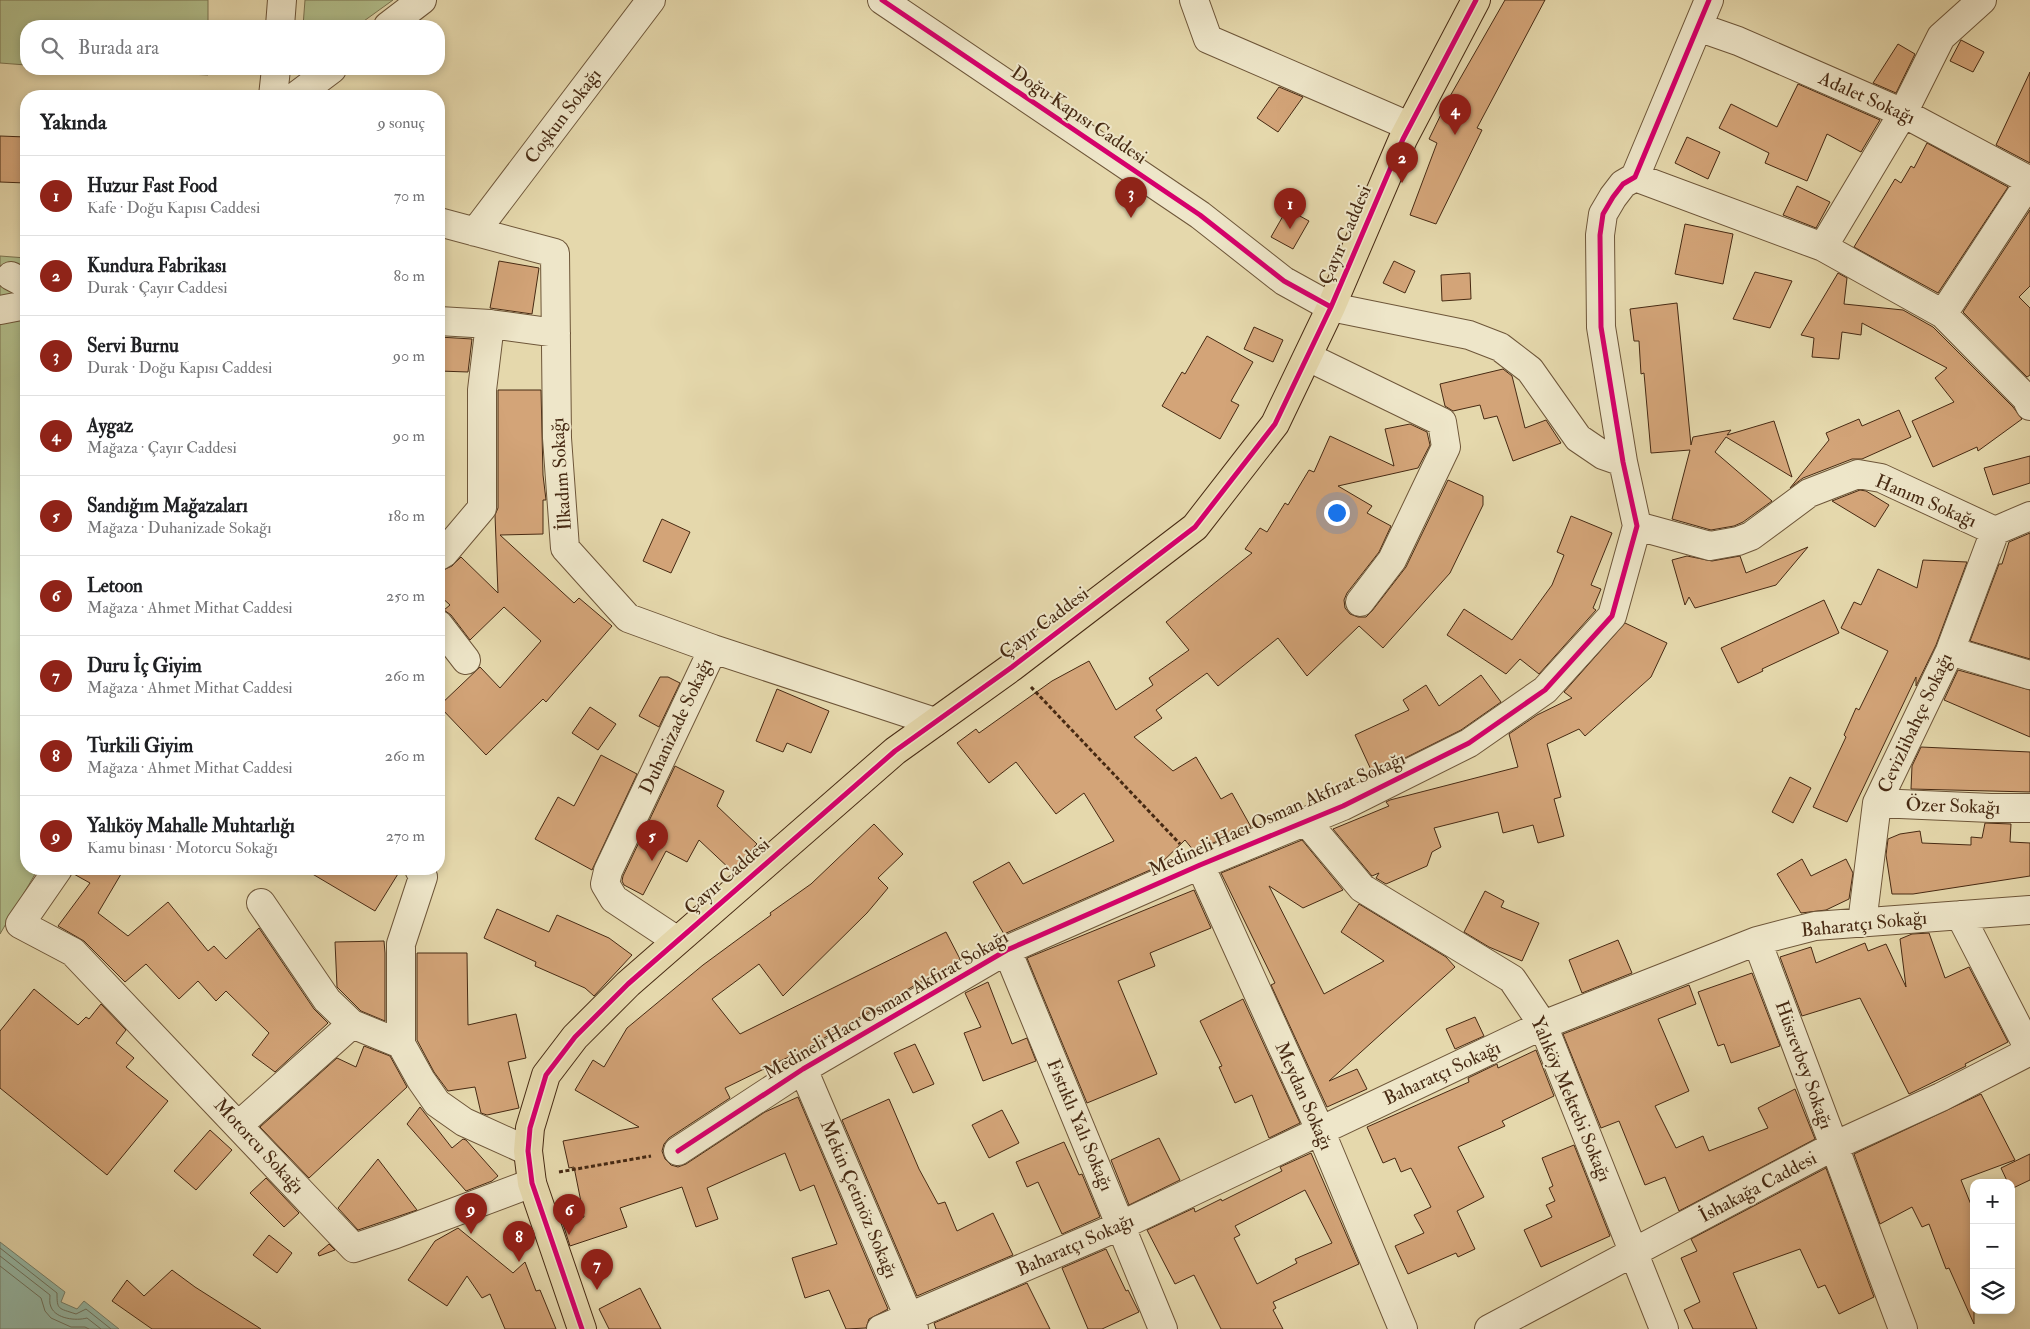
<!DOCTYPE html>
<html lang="tr">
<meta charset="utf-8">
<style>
body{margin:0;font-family:"IM FELL Double Pica",serif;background:#f6f6f6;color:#202124}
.controls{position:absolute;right:15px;bottom:15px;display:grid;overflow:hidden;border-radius:10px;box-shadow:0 2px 8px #0003}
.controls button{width:45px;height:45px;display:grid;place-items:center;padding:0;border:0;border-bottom:1px solid #e0e0e0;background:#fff;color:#202124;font:25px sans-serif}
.you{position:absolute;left:1336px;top:512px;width:18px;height:18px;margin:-12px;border:4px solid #fff;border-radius:50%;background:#1a73e8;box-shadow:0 0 0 8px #1a73e833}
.badge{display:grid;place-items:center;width:32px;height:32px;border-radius:50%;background:#8f2418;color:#fff;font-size:16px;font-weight:700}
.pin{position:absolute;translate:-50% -41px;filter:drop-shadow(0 1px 2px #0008)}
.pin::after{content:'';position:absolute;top:26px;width:18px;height:15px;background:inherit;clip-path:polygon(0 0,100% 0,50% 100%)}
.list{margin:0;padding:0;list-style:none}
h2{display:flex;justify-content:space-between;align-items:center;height:65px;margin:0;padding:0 20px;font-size:21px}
h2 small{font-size:16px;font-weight:400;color:#757577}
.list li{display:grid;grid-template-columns:32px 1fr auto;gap:15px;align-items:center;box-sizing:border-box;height:80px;padding:0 20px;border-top:1px solid #e0e0e0}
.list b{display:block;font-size:19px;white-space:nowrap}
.list p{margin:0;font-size:16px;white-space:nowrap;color:#757577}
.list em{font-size:16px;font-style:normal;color:#757577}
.icon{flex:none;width:28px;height:28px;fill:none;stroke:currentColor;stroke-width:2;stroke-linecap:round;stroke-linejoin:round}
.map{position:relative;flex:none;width:2030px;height:1329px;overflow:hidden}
.search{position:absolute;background:#fff;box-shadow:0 2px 8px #0003;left:20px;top:20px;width:425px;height:55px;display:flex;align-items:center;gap:12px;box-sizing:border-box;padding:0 18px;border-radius:20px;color:#757577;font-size:19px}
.panel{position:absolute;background:#fff;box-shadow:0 2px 8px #0003;left:20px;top:90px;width:425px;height:785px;border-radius:20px}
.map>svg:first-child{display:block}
.green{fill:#b2bf8c;stroke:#7c7450}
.water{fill:#96baa8;stroke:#76806c}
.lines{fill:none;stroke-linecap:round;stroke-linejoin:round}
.shore{stroke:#6e725e;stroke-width:1}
.building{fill:#d3a478;stroke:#472a13;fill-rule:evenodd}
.minor-casing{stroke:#6e5639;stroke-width:30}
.major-casing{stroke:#472a13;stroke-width:30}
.path{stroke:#472a13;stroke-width:3;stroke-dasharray:4 2.5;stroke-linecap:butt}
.minor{stroke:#eee6c9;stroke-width:28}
.major{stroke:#e5d8ac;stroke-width:28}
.cycleway-casing{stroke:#eee6c9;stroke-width:8}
.cycleway{stroke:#d6006c;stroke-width:5}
.labels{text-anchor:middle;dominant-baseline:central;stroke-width:4;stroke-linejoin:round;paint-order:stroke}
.street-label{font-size:19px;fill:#472a13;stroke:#eee6c9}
</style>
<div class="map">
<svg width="2030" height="1329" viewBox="0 0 2030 1329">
<rect width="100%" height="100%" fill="#e5d8ac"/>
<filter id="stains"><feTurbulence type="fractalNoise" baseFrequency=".004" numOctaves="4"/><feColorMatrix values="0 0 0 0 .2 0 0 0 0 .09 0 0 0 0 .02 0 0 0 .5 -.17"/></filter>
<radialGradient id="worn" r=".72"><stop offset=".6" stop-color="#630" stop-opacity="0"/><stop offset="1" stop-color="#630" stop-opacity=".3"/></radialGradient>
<path class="green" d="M0 0H208V26H26V65L0 63Z
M305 0H393L357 26H303Z
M96 69H208V75Z
M0 256 26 258V869H38L0 934Z"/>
<path class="water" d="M0 1242 65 1292 61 1302 77 1309 84 1301 119 1329H0Z"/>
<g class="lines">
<path class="shore" d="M0 1248 57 1293C57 1310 58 1308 76 1314L86 1309 111 1329
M0 1256 50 1295C50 1298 49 1303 51 1307 56 1319 76 1321 87 1318L101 1329
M0 1266 41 1298 45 1311 51 1318 71 1327H85L89 1329"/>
</g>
<path class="building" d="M1505 0H1545L1477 128 1482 130 1436 224 1410 215 1437 143 1429 139 1449 98Z
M1961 40 1984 52 1973 72 1950 61Z
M1898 44 1915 54 1896 93 1873 83Z
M2030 72V163L1996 145Z
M1798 84 1880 120 1861 152 1827 134 1807 181 1765 163 1769 153 1719 128 1731 104 1777 127Z
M1279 87 1303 97 1278 132 1257 118Z
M0 136 26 137V183L0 182Z
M1687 137 1720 152 1708 179 1675 163Z
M1927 143 2008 187 1938 293 1854 247 1895 179 1901 183 1911 166 1914 168Z
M1797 186 1830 202 1816 228 1783 215Z
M1287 209 1309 221 1293 249 1271 237Z
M2030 210V286L2019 297 2030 308V375L2027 377 1963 312Z
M1685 224 1733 234 1723 284 1675 274Z
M499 261 539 268 532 314 490 308Z
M1394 261 1415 271 1405 293 1383 283Z
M1755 272 1792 281 1770 328 1733 319Z
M1470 273 1471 299 1442 301 1441 275Z
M1838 273 1847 278 1844 304 1903 310 1933 327 2013 407 2022 419 1978 451 1977 447 1933 467 1912 421 1954 402 1935 378 1947 368 1862 323 1861 335 1842 332 1839 359 1812 357 1814 338 1801 335Z
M1677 303 1691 445 1693 437 1731 430 1727 435 1774 421 1792 477 1726 437 1715 452 1772 501 1743 522 1734 526 1711 530 1672 519 1690 450 1651 453 1644 373 1641 374 1639 341H1634L1630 309Z
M1254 327 1283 340 1273 362 1244 349Z
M1207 336 1253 362 1231 401 1239 405 1220 439 1162 406 1182 372 1185 374Z
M439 337 472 339 468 372 439 371Z
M1503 369 1512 376 1525 428 1546 420 1561 443 1513 461 1497 416 1484 419 1480 405 1453 411 1445 406 1440 384Z
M498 390H541L543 475 546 500H543V534L500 535 574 603 579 598 612 626 546 702 543 699 486 755 439 706 480 667 500 688 541 641 504 607 470 640 451 615 444 610 450 605 439 595V572L452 566 461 557 498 593 495 515 498 508Z
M1899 410 1911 437 1862 459H1852L1803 478 1790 488 1829 440 1826 433 1859 419 1862 426Z
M1410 424 1427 432 1430 445 1418 468 1338 486 1372 506 1367 513 1391 526 1379 552 1347 593 1344 600 1345 608 1350 614 1358 617H1366L1372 611 1406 567 1448 480 1483 496V505L1450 573 1383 648 1359 626 1307 676 1278 638 1218 686 1207 673 1156 710 1162 718 1134 737 1173 771 1196 757 1221 799 1232 793 1251 827 1194 851 1185 840 1157 867 1004 934 973 882 1009 862 1023 884 1114 841 1084 793 1056 814 1016 762 989 783 957 743 976 729 979 733 1052 681 1089 661 1116 710 1153 685 1149 678 1189 650 1166 622 1252 553 1245 549 1260 528 1267 532 1285 503 1288 505 1309 470 1314 472 1330 436 1394 466 1385 429Z
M2030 456V483L1993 495 1984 468Z
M1860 490 1866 491 1889 505 1875 527 1832 501Z
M1571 516 1612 533 1591 585 1601 589 1593 608 1596 610 1539 674 1520 659 1506 674 1447 635 1464 609 1512 640 1552 585 1564 555 1557 552Z
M662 519 690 532 671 573 643 561Z
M2030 533V659L1970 641 1999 564H2002L2009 542Z
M1808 547 1776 585 1695 608 1689 597 1685 605 1672 560 1687 556 1712 561 1740 556 1746 573Z
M1923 560 1967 562 1936 645 1916 686V677L1847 822 1813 807 1846 737 1844 735 1856 708 1859 710 1888 651 1841 628 1854 602 1861 605 1878 569 1917 588Z
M1824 600 1839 633 1762 669 1763 671 1738 683 1721 648Z
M1625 623 1667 643 1651 677 1585 736 1579 729 1547 744 1561 797 1554 799 1564 836 1538 843 1533 825 1503 833 1498 812 1434 828 1441 847 1432 852 1427 866 1386 884 1376 878 1379 873 1372 876 1333 829 1389 806 1386 802 1390 800 1518 767 1509 734 1537 715 1572 698 1564 692Z
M1958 670 2030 690V737L1944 700Z
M1481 675 1501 702 1461 730 1373 774 1355 735 1409 710 1403 700 1426 685 1439 706Z
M660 677H668L680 683 659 727 639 716Z
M777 689 829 711 811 753 787 743 783 752 756 741Z
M590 707 616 724 598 750 572 733Z
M1921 747 2030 752V792L1911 789 1912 766Z
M601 755 637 774 592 870 535 839 558 797 574 806Z
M675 766 724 791 717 806 757 844 732 871 699 840 687 862 666 851 643 895 624 885 622 881 623 876Z
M1790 777 1811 788 1793 823 1772 812Z
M1985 823 2011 824 2010 842 2030 843V876L1913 894H1892L1886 855 1888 839 1900 834 1920 831 1922 843 1971 845V837L1982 838Z
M874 824 903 854 878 878 888 888 867 913 783 996 759 964 712 999 740 1034 946 932 960 959 807 1048 725 1088 730 1098 669 1138 664 1144 662 1151 665 1159 671 1165 678 1167 686 1164 765 1112 798 1097 888 1309 869 1319 866 1328 846 1329 829 1290 805 1298 792 1258 837 1244 814 1185 800 1191 785 1153 707 1188 718 1219 696 1227 682 1187 620 1208 627 1227 570 1246 563 1224 584 1217 574 1167 569 1168 563 1141 639 1127 575 1090 593 1060 604 1067 627 1028 703 965 771 915 770 913 811 884Z
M1302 840 1343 890 1303 908 1269 886 1324 994 1384 961 1341 932 1359 904 1446 957 1455 967 1329 1081 1357 1069 1367 1089 1327 1107 1271 985 1275 983 1221 873Z
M1802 859 1811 876 1846 859 1853 873 1849 899 1826 910 1801 913 1777 874Z
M73 869H124L98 913 128 936 168 902 208 951 214 946 226 959 259 928 314 1009 328 1023 275 1072 252 1055 269 1033 226 991 216 1001 198 981 179 999 146 964 125 982 84 941 58 926 90 883 72 873Z
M304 869H401L375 911Z
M1194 890 1211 928 1150 953 1155 966 1118 981 1157 1074 1087 1103 1027 958Z
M1485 891 1504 901 1501 907 1539 923 1522 961 1489 947 1464 932Z
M497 909 549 932 557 915 609 938 632 955 594 996 585 988 535 966 536 962 484 938Z
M1929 933 1945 978 1969 967 2008 1042 1965 1064 1966 1066 1909 1094 1860 998 1802 1016 1780 957 1811 947 1816 963 1865 943 1868 951 1886 944 1906 987 1900 939 1912 934Z
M1618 940 1632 973 1582 993 1569 960Z
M384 941 385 953V1021L361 1011 337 987 335 942Z
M417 953H467L468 1025 516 1014 526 1058 508 1062 519 1108 487 1115 481 1113 475 1087 448 1091 434 1072 417 1040Z
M1752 973 1780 1046 1731 1063 1724 1044 1718 1046 1698 992Z
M988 982 1012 1044 1027 1038 1036 1061 983 1081 964 1033 981 1027 965 993Z
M1689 985 1696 1004 1658 1019 1689 1091 1655 1106 1676 1148 1703 1136 1709 1151 1768 1128 1758 1108 1795 1089 1815 1139 1679 1211 1665 1177 1645 1185 1619 1121 1601 1128 1563 1034Z
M34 989 78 1025 86 1017 89 1019 101 1004 126 1030 116 1043 134 1058 126 1067 168 1101 107 1175 0 1088V1031Z
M1243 999 1300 1123 1269 1138 1252 1095 1235 1103 1219 1067 1222 1066 1200 1021Z
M1475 1017 1484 1036 1455 1049 1446 1029Z
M915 1044 934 1084 913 1093 894 1053Z
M364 1046 390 1056 407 1087 309 1178 260 1127 337 1058 356 1067Z
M1536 1050 1554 1096 1502 1121 1505 1126 1458 1147 1484 1197 1457 1211 1475 1249 1458 1257 1456 1253 1408 1274 1395 1246 1424 1233 1414 1215 1431 1207 1411 1168 1401 1172 1395 1158 1383 1163 1367 1127 1469 1082 1468 1078 1497 1064 1498 1068Z
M1981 1094 2015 1160 1961 1180 1974 1212V1324L1949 1268 1946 1269 1929 1224 1922 1227 1912 1207 1880 1224 1854 1154Z
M889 1099 919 1169 938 1204 945 1202 957 1231 993 1213 1013 1255 917 1296 842 1120Z
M420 1107 452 1148 463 1139 466 1140 498 1176 492 1181 466 1191 407 1124Z
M1002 1110 1019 1143 989 1158 972 1125Z
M210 1130 232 1150 196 1190 174 1171Z
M1159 1138 1180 1180 1129 1205 1111 1160Z
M1064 1142 1079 1175 1082 1174 1100 1217 1062 1234 1038 1182 1027 1187 1016 1162Z
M1574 1145 1610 1236 1541 1267 1524 1230 1552 1217 1546 1205 1555 1201 1549 1188 1553 1186 1542 1158Z
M1311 1153 1359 1264 1273 1302 1276 1308 1273 1310 1283 1329H1221L1194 1275 1175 1284 1147 1230 1194 1208 1195 1212 1221 1199 1222 1201 1282 1171 1280 1167ZM1305 1190 1332 1243 1295 1259 1297 1263 1257 1284 1234 1238 1240 1235 1235 1226Z
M2030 1154V1180L2011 1189V1183H2008L2001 1168Z
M378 1159 417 1210 358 1230 338 1208Z
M1826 1168 1874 1297 1839 1314 1825 1285 1818 1288 1800 1249 1733 1273 1757 1329H1693L1684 1310 1700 1302 1681 1258 1697 1251 1691 1239Z
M266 1178 299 1213 284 1227 250 1193Z
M458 1228 513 1273 525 1262 536 1291 540 1290 556 1329H505L490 1294 482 1298 467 1276 447 1306 408 1280 435 1241Z
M269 1235 292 1253 277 1273 253 1255Z
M329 1244 335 1250 319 1256 318 1253Z
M1106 1249 1126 1291 1128 1290 1139 1312 1102 1329H1088L1062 1268Z
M172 1270 195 1287 261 1329H152L112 1301 127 1280 144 1296Z
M1027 1283 1050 1329H936L934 1323Z
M640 1288 661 1329H609L599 1309Z"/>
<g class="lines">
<defs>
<path id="minor" d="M882 0 1200 215 1284 281 1331 307 1469 335 1500 347 1530 370 1578 438 1603 455 1623 462
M1194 0 1208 39 1409 126
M280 26 282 0
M388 26 422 0
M1698 27 1738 41 1903 113 2030 181 1943 314
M273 96 276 69
M296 96 332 69
M1635 177 1823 247 1943 314 2026 398 2030 406
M439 222 555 253 557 438 565 548 628 618 713 649 935 722
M475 232 651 0
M1823 247 1903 113 1941 37 1982 0
M11 276 26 284
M0 310 26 305
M439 321 490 324 556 333
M1308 357 1442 422 1446 447 1392 560 1360 602
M1637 526 1710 546 1738 541 1751 536 1809 493 1858 474 1881 478 1995 531
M1995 531 2030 516
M439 556 444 553 482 508V390L490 324
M439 625 466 660
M1950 651 2030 675
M1877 803 1991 808H2030
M1306 821 1362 888 1512 979 1543 1025 1664 1329
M1200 865 1320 1130 1403 1329
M58 869 20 924 73 952 354 1248 396 1234 532 1183
M419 869 423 877 401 944V1044L421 1080 437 1103 464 1122 528 1151
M261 903 327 1000 352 1024
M1960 915 2030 1051
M1862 923 1877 803 1950 651 1995 531
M676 940 614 899 605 884 608 871 713 649
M1757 941 1903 1329
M1007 950 1163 1329
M803 1069 914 1329
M239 1125 352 1024 401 1044
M678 1151 803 1069 1007 950 1200 865 1343 806 1469 743 1545 690 1612 616 1637 526 1623 462 1601 327 1600 235 1603 214 1613 197 1623 184 1635 177 1709 0
M881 1329 1122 1225 1543 1025 1757 941 1815 926 2030 910
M1489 1329 1834 1146 1941 1097 2030 1051"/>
<path id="major" d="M582 1329 532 1183 528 1151 530 1128 546 1075 575 1037 628 984 895 751 1012 667 1195 527 1275 424 1331 307 1403 139 1476 0"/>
</defs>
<use href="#minor" class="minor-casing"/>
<use href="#major" class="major-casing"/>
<path class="path" d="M1031 687 1180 844
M559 1172 651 1156"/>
<use href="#minor" class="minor"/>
<use href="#major" class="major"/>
<defs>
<path id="cycleway" d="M882 0 1200 215 1284 281 1331 307
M678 1151 803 1069 1007 950 1200 865 1343 806 1469 743 1545 690 1612 616 1637 526 1623 462 1601 327 1600 235 1603 214 1613 197 1623 184 1635 177 1709 0
M582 1329 532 1183 528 1151 530 1128 546 1075 575 1037 628 984 895 751 1012 667 1195 527 1275 424 1331 307 1403 139 1476 0"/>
</defs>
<use href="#cycleway" class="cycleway-casing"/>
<use href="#cycleway" class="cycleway"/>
</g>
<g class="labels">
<g class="street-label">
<text transform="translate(1867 98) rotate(24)">Adalet Sokağı</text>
<text transform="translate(1079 115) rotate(34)">Doğu Kapısı Caddesi</text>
<text transform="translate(563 116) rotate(-53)">Coşkun Sokağı</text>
<text transform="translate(1345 235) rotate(-67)">Çayır Caddesi</text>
<text transform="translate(561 474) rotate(-94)">İlkadım Sokağı</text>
<text transform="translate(1926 501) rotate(23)">Hanım Sokağı</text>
<text transform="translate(1044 623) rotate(-37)">Çayır Caddesi</text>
<text transform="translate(1915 723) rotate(-65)">Cevizlibahçe Sokağı</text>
<text transform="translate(676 726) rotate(-65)">Duhanizade Sokağı</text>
<text transform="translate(1953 806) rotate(2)">Özer Sokağı</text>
<text transform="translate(1277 814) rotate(-24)">Medineli Hacı Osman Akfırat Sokağı</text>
<text transform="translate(727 876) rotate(-41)">Çayır Caddesi</text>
<text transform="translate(1864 924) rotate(-6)">Baharatçı Sokağı</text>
<text transform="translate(886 1005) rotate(-30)">Medineli Hacı Osman Akfırat Sokağı</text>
<text transform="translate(1804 1065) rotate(70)">Hüsrevbey Sokağı</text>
<text transform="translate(1442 1073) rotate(-25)">Baharatçı Sokağı</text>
<text transform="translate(1304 1096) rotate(66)">Meydan Sokağı</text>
<text transform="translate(1571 1099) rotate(67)">Yalıköy Mektebi Sokağı</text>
<text transform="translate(1080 1125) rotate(67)">Fıstıklı Yalı Sokağı</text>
<text transform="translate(259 1146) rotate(47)">Motorcu Sokağı</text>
<text transform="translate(1758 1187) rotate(-28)">İshakağa Caddesi</text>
<text transform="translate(859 1199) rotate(67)">Mekin Çetinöz Sokağı</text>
<text transform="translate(1075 1245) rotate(-24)">Baharatçı Sokağı</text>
</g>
</g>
<rect width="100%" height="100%" filter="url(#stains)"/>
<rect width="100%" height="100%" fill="url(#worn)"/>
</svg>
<div class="controls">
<button>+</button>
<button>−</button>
<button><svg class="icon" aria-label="layers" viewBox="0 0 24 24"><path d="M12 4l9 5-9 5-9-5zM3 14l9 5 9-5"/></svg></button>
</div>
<div class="you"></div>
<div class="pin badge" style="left:1290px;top:229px">1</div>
<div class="pin badge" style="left:1402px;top:183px">2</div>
<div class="pin badge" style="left:1131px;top:218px">3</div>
<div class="pin badge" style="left:1455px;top:135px">4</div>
<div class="pin badge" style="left:652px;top:861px">5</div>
<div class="pin badge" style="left:569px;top:1235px">6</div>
<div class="pin badge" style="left:597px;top:1290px">7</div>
<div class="pin badge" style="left:519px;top:1262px">8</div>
<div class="pin badge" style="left:471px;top:1234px">9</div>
<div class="search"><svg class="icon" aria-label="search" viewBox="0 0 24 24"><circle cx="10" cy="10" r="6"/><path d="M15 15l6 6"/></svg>Burada ara</div>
<section class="panel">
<h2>Yakında<small>9 sonuç</small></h2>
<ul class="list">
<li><span class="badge">1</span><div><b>Huzur Fast Food</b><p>Kafe · Doğu Kapısı Caddesi</p></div><em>70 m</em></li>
<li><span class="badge">2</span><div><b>Kundura Fabrikası</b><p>Durak · Çayır Caddesi</p></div><em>80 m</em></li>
<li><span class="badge">3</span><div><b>Servi Burnu</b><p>Durak · Doğu Kapısı Caddesi</p></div><em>90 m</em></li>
<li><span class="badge">4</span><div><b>Aygaz</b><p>Mağaza · Çayır Caddesi</p></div><em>90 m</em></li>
<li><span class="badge">5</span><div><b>Sandığım Mağazaları</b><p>Mağaza · Duhanizade Sokağı</p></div><em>180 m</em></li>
<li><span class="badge">6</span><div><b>Letoon</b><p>Mağaza · Ahmet Mithat Caddesi</p></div><em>250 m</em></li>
<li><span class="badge">7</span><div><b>Duru İç Giyim</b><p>Mağaza · Ahmet Mithat Caddesi</p></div><em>260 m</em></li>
<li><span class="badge">8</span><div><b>Turkili Giyim</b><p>Mağaza · Ahmet Mithat Caddesi</p></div><em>260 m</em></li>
<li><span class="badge">9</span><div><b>Yalıköy Mahalle Muhtarlığı</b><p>Kamu binası · Motorcu Sokağı</p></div><em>270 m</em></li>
</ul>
</section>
</div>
